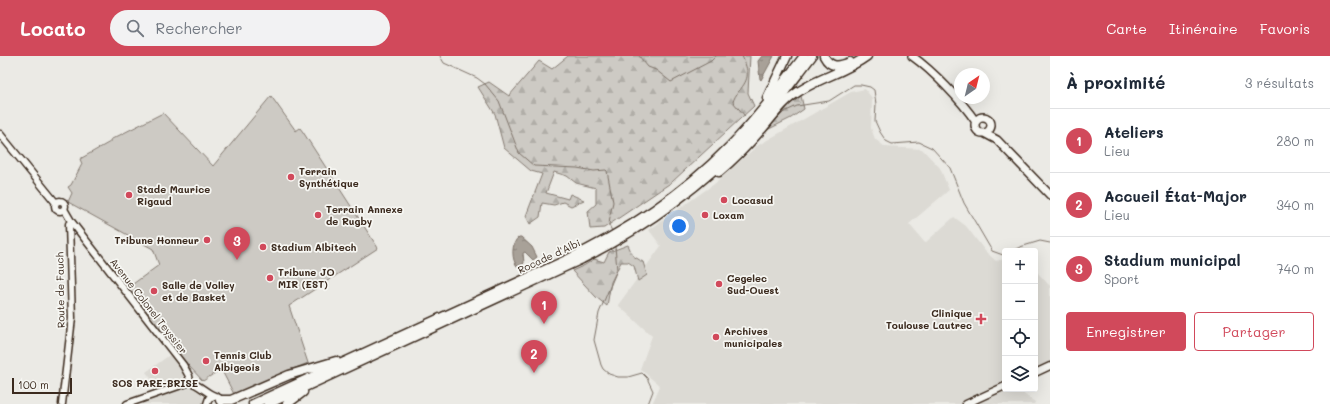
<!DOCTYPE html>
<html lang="fr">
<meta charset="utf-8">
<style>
body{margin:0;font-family:Mali,sans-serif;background:#f2f2f3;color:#1f2937}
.controls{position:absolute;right:12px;bottom:12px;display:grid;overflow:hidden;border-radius:4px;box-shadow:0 4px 16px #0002}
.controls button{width:36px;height:36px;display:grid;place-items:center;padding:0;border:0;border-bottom:1px solid #e0e1e3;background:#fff;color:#1f2937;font:20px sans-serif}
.compass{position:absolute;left:954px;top:12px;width:36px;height:36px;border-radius:50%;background:#fff;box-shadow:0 4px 16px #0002;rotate:35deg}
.scale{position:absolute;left:12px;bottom:10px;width:60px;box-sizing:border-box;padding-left:4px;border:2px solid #3b2a1e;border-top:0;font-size:11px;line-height:14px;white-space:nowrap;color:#3b2a1e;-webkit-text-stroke:3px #f6f6f2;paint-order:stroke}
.you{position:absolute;left:679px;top:170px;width:14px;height:14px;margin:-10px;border:3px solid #fff;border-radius:50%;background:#1a73e8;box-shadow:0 0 0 6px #1a73e833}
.badge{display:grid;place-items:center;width:26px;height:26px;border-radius:50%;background:#d1495b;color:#fff;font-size:13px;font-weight:700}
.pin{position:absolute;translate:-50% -33px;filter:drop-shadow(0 1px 2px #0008)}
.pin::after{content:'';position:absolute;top:21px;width:14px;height:12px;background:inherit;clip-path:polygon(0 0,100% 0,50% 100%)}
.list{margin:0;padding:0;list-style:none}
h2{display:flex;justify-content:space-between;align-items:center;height:52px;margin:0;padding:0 16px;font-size:17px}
h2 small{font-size:13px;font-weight:400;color:#747a83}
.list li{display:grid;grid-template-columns:26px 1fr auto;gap:12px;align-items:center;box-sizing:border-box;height:64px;padding:0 16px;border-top:1px solid #e0e1e3}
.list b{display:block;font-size:15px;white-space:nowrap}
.list p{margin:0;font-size:13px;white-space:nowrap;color:#747a83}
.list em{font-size:13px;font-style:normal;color:#747a83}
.actions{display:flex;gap:8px;padding:12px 16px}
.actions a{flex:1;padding:9px 0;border:1px solid #d1495b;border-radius:4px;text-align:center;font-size:14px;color:#d1495b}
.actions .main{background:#d1495b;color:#fff}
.icon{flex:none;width:22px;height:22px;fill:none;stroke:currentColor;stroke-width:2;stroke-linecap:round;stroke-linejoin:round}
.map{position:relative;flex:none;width:1050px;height:348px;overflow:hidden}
header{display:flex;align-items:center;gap:24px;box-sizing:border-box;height:56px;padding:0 20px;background:#d1495b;color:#fff}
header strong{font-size:19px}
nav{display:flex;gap:22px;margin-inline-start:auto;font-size:14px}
.search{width:280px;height:36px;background:#f2f2f3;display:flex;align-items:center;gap:10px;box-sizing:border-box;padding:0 14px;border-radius:22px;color:#747a83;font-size:15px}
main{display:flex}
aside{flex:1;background:#fff}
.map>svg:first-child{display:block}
.built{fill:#dcdad4}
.green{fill:#cdcac4;stroke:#847a71}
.forest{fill:url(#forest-firs);stroke:#847a71}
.water{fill:url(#water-ripples);stroke:#7c7167}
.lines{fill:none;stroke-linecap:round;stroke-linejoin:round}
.stream{stroke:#7c7167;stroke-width:1}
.secondary-casing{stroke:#3b2a1e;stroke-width:9}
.primary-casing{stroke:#3b2a1e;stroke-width:10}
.highway-casing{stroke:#3b2a1e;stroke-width:11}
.secondary{stroke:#f6f6f2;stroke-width:6}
.primary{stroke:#f6f6f2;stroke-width:7}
.highway{stroke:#f6f6f2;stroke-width:8}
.poi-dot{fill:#d1495b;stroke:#f6f6f2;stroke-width:1.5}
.labels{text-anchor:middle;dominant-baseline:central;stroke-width:3.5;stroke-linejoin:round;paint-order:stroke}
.poi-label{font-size:10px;font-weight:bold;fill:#3b2a1e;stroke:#f6f6f2;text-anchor:start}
.street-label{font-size:10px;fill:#3b2a1e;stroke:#f6f6f2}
</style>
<header>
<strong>Locato</strong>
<div class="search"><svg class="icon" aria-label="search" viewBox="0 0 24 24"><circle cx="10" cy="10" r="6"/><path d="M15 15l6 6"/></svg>Rechercher</div>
<nav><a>Carte</a><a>Itinéraire</a><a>Favoris</a></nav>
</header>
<main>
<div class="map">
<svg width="1050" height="348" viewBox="0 0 1050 348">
<defs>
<pattern id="forest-firs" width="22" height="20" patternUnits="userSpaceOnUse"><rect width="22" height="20" fill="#cdcac4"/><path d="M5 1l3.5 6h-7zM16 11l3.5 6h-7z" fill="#b1aea8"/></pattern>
<pattern id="water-ripples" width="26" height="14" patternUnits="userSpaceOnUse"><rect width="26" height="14" fill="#a8a198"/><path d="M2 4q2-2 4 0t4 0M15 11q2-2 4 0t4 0" fill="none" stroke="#8a837b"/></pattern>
</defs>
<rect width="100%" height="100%" fill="#ebeae5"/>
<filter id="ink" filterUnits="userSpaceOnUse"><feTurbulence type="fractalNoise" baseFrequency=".025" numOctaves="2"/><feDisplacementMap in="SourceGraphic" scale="8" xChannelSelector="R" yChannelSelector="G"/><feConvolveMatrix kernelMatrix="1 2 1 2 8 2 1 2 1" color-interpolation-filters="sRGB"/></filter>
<g filter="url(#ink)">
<path class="built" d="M865 33 872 42 871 72 875 83 885 91 922 93 940 112 949 134 909 168 925 187 954 161 966 170 985 195 996 205 1005 203V327L1001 328 1005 333H1013L1021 336 1035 346 1034 348H652L660 330 640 313 652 280 618 249 661 190 649 174 717 126 757 90 851 36Z
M1035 214 1050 230V306L1035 313Z
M171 298 181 309 184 318 181 324 187 331 193 332 201 337 203 341 205 348H133L162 337 146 316Z"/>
<path class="green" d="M271 40 296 75 300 72 303 76 378 192 289 250 308 307 273 321 235 340 221 313 203 325 188 309 126 233 159 209 153 193 68 146 72 137 68 131 71 129 82 108 80 103 110 86V84L163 57 213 110Z"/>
<path class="forest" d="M568 0H750L748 37 754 50 672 126 604 172 590 173 588 155 596 148V132L576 127 567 120 554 116 546 137 568 143 570 138 584 144 571 150 563 146 554 149 542 147 540 161 530 168 526 160 542 118 531 115 504 92 495 58 478 31 489 26 509 40 539 5 552 13Z
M801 40 804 53 791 62 767 74 791 47Z
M628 189 633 200 643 206 647 219 638 225 634 210 628 206H621L611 226 607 250 596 241 572 215 585 209 594 203 604 206 609 196Z"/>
<path class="water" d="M762 0H774L761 24 760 23 758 5Z
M519 181H521L532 191 537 201 533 204 525 196 523 197 524 207 522 209 518 211C511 205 511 186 519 181Z"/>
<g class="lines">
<path class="stream" d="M440 0 444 7 477 22 485 28 499 45 519 97 534 110 577 112 594 115 606 114 607 115 613 146 610 159
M639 0 648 11 656 14 671 26 711 5 716 0
M742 0C749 16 750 22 739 35 736 39 734 42 733 46L745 60
M769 71 784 56 797 50 829 45 854 29H861L870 31 874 34 876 48 875 65 880 76 886 85 892 88 919 86 932 92 950 112 964 147 992 195 1003 199 1005 198
M610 161 609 169 612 175
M615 190 617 214 599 257 594 284 601 309 603 313 609 318 618 321H628L642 317 647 322 653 335 648 348
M1012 195 1020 191 1040 185 1050 187"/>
<defs>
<path id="secondary" d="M0 78 56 147
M55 150a5 5 0 1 1 10 0a5 5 0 1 1-10 0Z
M64 153 71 165 183 309 189 320 190 326
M1035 317 1050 310
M190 326C200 329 206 337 215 340
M62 348 72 262 69 168
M127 348 190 326
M207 348 209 342 215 340 219 342 221 348
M966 348 1005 330"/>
<path id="primary" d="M912 0C933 15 961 44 976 66
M975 69a8 8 0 1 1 16 0a8 8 0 1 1-16 0Z
M984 77 997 84 1050 139"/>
<path id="highway" d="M824 0C830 12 839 11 850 6
M767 42 787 0
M719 116C735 103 749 88 762 73 772 62 780 49 791 41 813 23 843 18 867 0
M220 344H231L289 319 336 305
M253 348 562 206C624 177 681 140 729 91 757 63 780 31 804 0
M268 348 582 203C645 171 702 130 750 79 772 54 792 26 812 0
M287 348 303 336"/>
</defs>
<use href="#secondary" class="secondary-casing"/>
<use href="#primary" class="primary-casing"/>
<use href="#highway" class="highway-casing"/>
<use href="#secondary" class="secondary"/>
<use href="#primary" class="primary"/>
<use href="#highway" class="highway"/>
</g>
</g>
<g class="poi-dot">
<circle cx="291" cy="121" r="4"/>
<circle cx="129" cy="139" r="4"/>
<circle cx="724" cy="144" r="4"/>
<circle cx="318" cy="159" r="4"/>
<circle cx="705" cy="159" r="4"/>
<circle cx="207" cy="184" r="4"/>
<circle cx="263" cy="191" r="4"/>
<circle cx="270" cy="222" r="4"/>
<circle cx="719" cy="228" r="4"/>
<circle cx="154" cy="235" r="4"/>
<path d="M979 257h4v4h4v4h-4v4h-4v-4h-4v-4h4z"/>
<circle cx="716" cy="281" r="4"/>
<circle cx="206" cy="305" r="4"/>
<circle cx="155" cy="315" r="4"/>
</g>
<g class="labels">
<g class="poi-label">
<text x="299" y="115">Terrain<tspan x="299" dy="12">Synthétique</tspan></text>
<text x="137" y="133">Stade Maurice<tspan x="137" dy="12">Rigaud</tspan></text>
<text x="732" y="144">Locasud</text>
<text x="326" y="153">Terrain Annexe<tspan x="326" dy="12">de Rugby</tspan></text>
<text x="713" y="159">Loxam</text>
<text x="199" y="184" text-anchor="end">Tribune Honneur</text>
<text x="271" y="191">Stadium Albitech</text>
<text x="278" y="216">Tribune JO<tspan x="278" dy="12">MIR (EST)</tspan></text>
<text x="727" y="222">Cegelec<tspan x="727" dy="12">Sud-Ouest</tspan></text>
<text x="162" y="229">Salle de Volley<tspan x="162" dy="12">et de Basket</tspan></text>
<text x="972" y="257" text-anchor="end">Clinique<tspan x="972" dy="12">Toulouse Lautrec</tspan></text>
<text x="724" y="275">Archives<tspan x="724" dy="12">municipales</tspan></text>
<text x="214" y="299">Tennis Club<tspan x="214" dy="12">Albigeois</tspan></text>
<text x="155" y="327" text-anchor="middle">SOS PARE-BRISE</text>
</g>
<g class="street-label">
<text transform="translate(549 200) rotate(-25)">Rocade d'Albi</text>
<text transform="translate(60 234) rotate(-91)">Route de Fauch</text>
<text transform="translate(149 250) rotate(52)">Avenue Colonel Teyssier</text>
</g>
</g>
</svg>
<div class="controls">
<button>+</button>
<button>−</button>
<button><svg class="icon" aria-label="locate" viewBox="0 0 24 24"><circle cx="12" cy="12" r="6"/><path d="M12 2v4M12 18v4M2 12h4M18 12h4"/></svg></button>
<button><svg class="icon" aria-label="layers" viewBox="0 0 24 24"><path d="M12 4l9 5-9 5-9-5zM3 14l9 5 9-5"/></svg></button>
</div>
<svg class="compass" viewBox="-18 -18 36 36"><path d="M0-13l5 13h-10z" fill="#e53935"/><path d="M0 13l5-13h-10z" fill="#747a83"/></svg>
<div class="scale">100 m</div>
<div class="you"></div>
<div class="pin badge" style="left:544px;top:268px">1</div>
<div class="pin badge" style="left:534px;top:317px">2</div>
<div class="pin badge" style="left:237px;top:204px">3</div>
</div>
<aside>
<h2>À proximité<small>3 résultats</small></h2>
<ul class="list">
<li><span class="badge">1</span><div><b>Ateliers</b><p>Lieu</p></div><em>280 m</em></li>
<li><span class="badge">2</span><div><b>Accueil État-Major</b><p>Lieu</p></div><em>340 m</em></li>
<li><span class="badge">3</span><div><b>Stadium municipal</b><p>Sport</p></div><em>740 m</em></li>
</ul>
<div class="actions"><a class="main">Enregistrer</a><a>Partager</a></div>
</aside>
</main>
